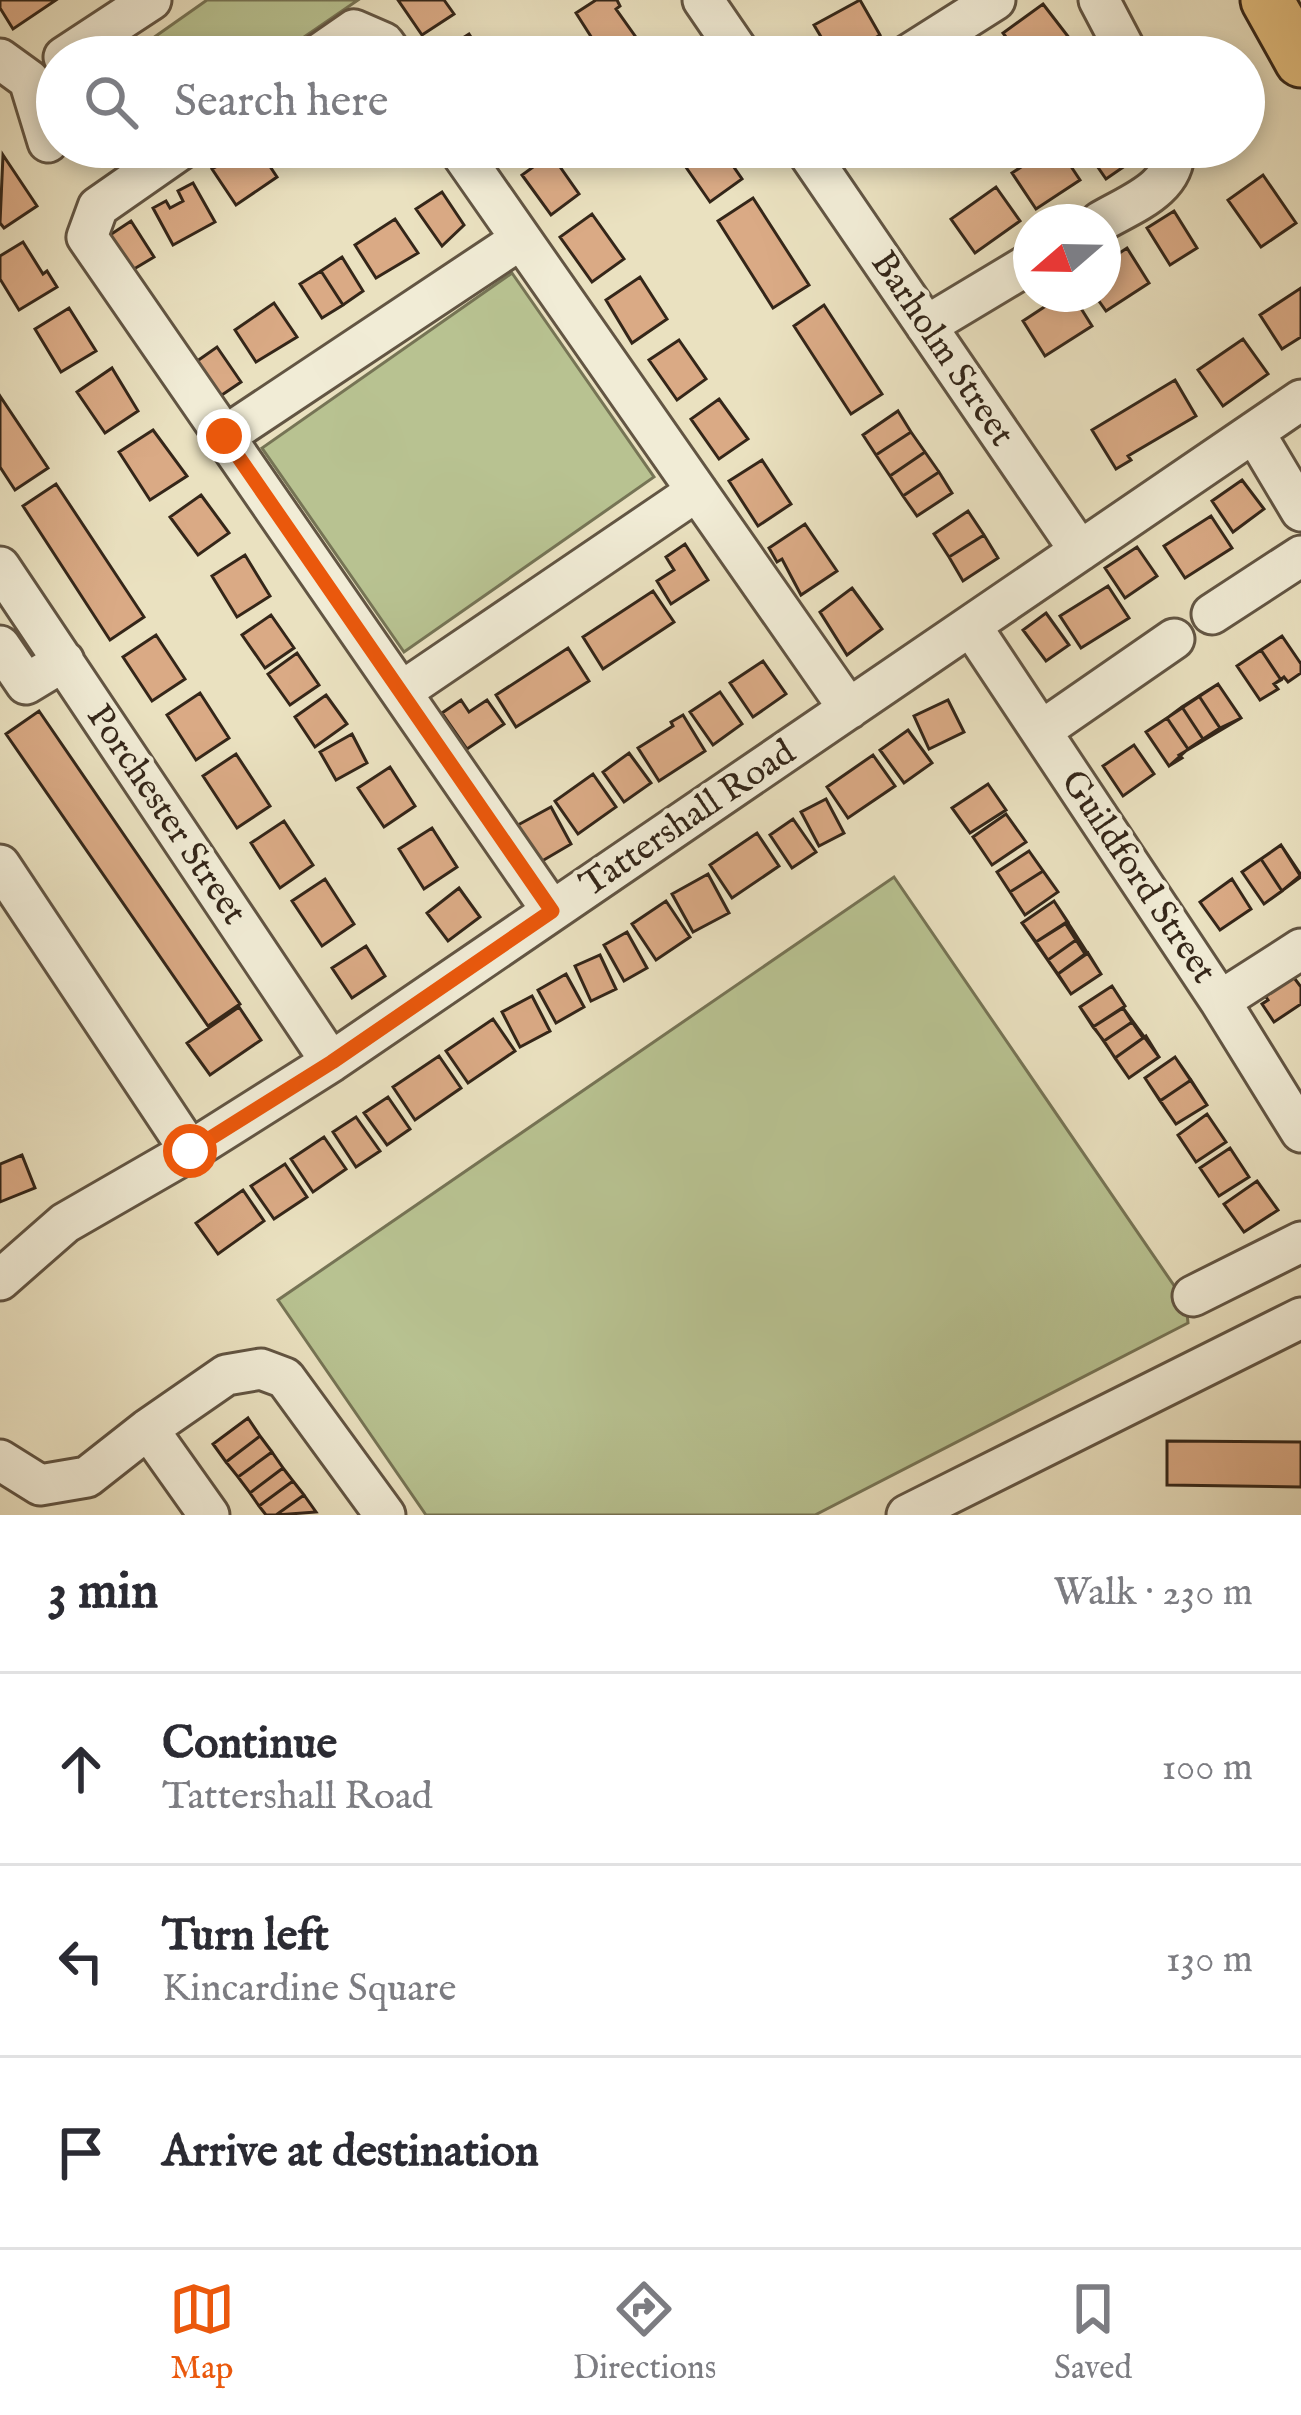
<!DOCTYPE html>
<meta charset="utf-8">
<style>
body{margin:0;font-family:"IM FELL English",serif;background:#f2f2f3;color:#2b2b33}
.compass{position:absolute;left:1013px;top:204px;width:108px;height:108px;border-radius:50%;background:#fff;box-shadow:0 6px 18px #0003;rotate:250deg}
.stop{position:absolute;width:36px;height:36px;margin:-27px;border:9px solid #ea580c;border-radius:50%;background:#fff}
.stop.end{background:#ea580c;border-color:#fff;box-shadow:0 3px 12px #0008}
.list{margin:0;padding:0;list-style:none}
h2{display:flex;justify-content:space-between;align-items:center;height:156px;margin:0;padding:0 48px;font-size:51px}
h2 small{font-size:39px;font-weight:400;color:#7c7c81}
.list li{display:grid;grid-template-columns:78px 1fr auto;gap:36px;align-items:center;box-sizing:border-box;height:192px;padding:0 48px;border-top:3px solid #e1e1e2}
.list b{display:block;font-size:45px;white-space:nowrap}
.list p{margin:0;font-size:39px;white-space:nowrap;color:#7c7c81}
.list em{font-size:39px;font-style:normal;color:#7c7c81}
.icon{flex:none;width:66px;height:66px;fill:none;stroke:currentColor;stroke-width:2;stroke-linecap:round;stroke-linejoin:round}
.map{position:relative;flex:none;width:1301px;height:1515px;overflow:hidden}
.search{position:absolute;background:#fff;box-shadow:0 6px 18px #0003;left:36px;right:36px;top:36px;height:132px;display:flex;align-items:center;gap:30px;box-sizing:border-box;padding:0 42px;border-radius:66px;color:#7c7c81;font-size:45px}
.sheet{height:732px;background:#fff}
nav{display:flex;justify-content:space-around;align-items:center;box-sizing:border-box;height:168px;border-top:3px solid #e1e1e2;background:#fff;font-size:33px;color:#7c7c81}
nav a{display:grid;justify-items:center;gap:6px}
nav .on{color:#ea580c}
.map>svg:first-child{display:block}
.green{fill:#b8c291;stroke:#767455;stroke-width:3}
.building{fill:#daaa85;stroke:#342619;stroke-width:3}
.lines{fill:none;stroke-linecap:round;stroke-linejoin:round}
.minor-casing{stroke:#625543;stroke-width:45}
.major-casing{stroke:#342619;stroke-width:57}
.minor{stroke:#f1ecd6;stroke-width:39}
.major{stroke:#e5c080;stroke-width:51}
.route{stroke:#ea580c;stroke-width:15}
.labels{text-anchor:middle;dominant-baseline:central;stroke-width:9;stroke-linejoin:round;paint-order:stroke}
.street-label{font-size:36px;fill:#342619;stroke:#f1ecd6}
</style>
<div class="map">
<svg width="1301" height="1515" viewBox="0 0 1301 1515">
<rect width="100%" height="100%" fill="#eae1c0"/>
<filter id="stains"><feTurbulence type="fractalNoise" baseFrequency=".00167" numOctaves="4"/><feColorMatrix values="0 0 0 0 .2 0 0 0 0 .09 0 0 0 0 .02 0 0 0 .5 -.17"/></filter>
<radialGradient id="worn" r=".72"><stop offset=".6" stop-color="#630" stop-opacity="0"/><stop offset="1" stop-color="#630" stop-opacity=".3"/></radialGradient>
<path class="green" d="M207 0H358L275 57H126Z
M512 273 654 477 404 652 262 448Z
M894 877 1186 1303 1188 1323 815 1515H426L278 1300Z"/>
<path class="building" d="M0 0H56L13 29 0 8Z
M398 0H444L454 14 422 35Z
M596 0H617L620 6 616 9 650 57H604L576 13Z
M860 0 880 35 843 57H833L814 25Z
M1043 4 1070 39 1046 57H1021L1003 33Z
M469 34 484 57H442L439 53Z
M251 147H257L277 177 236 205 212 169Z
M672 147H720L742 179 710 202Z
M1051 147H1058L1080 180 1036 209 1012 173Z
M1084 147H1123L1132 161 1106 179Z
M551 154 579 194 551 215 522 175Z
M3 155 37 206 4 228 0 223Z
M1263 175 1296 223 1261 247 1228 200Z
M193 183 215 222 173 245 153 208 166 201 170 208 183 201 178 191Z
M996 187 1020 221 975 253 951 219Z
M442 192 464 225 442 246 416 209Z
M753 198 809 285 773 308 718 221Z
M1174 211 1197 248 1170 265 1147 228Z
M592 214 624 259 592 282 560 237Z
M395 219 418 253 376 278 355 245Z
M131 221 154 257 129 272 107 237Z
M23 242 43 274 47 271 57 287 19 310 0 279V256Z
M1127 248 1149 283 1106 311 1094 294H1103V264Z
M342 257 363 291 343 305 321 271Z
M321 271 343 305 322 318 300 284Z
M640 277 667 319 632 343 606 300Z
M1301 288V337L1282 349 1260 315Z
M1064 294H1072L1092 326 1045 356 1023 321Z
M274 303 297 337 256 362 235 330Z
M824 305 882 394 851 414 794 326Z
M69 308 96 351 61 372 35 329Z
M1243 339 1268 374 1223 406 1198 370Z
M679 340 706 379 677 400 649 360Z
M217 347 241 382 216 399 193 364Z
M112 368 138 411 105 433 77 392Z
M1175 380 1196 416 1128 456 1131 460 1116 469 1092 430Z
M0 396 48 468 15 490 0 467Z
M719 399 748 439 719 459 691 419Z
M898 411 911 432 876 455 863 435Z
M153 430 187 476 150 500 119 452Z
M911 432 925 452 890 476 876 455Z
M925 452 939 472 903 496 890 476Z
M762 460 791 504 758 526 729 481Z
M939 472 952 493 917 516 903 496Z
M1242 480 1264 509 1233 532 1212 501Z
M56 484 144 617 110 640 23 506Z
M201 495 229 533 198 555 170 517Z
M968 511 984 535 949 557 934 534Z
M1211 516 1232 548 1185 578 1164 546Z
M805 524 837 571 801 595 782 559 777 562 769 548Z
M984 535 998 558 963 581 949 557Z
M685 544 708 580 671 604 657 581 674 570 666 557Z
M1137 547 1157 576 1125 598 1105 568Z
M245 555 270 596 237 617 212 576Z
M1108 586 1129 618 1081 648 1060 616Z
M852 588 882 629 847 655 820 612Z
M653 591 674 622 603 669 583 637Z
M1046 613 1069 645 1046 661 1023 630Z
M271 615 294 648 265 668 242 635Z
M156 635 185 679 152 701 123 657Z
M1282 636 1301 664V673L1288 682 1284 677 1274 684 1278 689 1260 700 1237 666Z
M1282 636 1301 664V673L1288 682 1284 677 1281 680 1261 650Z
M568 648 589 681 516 727 496 695Z
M1261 650 1281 680 1274 684 1278 689 1260 700 1237 666Z
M297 653 319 685 290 705 268 674Z
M763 661 786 694 753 717 730 683Z
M1218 684 1241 718 1179 755 1182 758 1169 766 1146 732Z
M1218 684 1241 718 1220 728 1199 696Z
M720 692 742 724 713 745 690 712Z
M200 693 229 738 196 760 167 715Z
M326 695 347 724 315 747 295 717Z
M1199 696 1220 728 1203 739 1182 707Z
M461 700 469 712 487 700 504 724 467 749 442 713Z
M948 700 964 732 929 749 914 716Z
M1182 707 1203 739 1188 749 1167 718Z
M39 711 240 1004 208 1026 6 734Z
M683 715 705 751 659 781 638 748 673 726 671 722Z
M1167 718 1188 749 1169 766 1146 732Z
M908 730 932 763 904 783 880 750Z
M352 734 367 763 336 780 320 752Z
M1134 745 1154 774 1123 796 1103 766Z
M629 753 651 783 624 802 603 772Z
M236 754 270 806 237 828 203 776Z
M873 755 895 786 848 818 827 787Z
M390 767 415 806 384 827 358 788Z
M593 774 616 807 578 834 555 801Z
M988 784 1006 810 970 833 952 808Z
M826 799 844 833 819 846 801 812Z
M551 807 571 844 537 864 516 826Z
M1006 814 1026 842 992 865 973 837Z
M793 819 816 852 792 868 770 835Z
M284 821 313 865 280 888 251 843Z
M432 828 457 867 424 889 399 849Z
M757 833 779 866 732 898 710 865Z
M1281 845 1301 877 1264 904 1242 872Z
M1281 845 1301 875 1282 891 1261 859Z
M1029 851 1058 892 1025 915 997 872Z
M1029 851 1043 871 1010 892 997 872Z
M1261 859 1282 891 1264 904 1242 872Z
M1043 871 1058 892 1025 915 1010 892Z
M708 874 729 913 693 932 672 894Z
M325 879 354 924 322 946 292 901Z
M1232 879 1251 909 1220 930 1200 902Z
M459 888 480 917 448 941 427 913Z
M666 901 690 937 656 960 632 924Z
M1054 901 1101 974 1071 994 1022 923Z
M1054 901 1068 922 1036 942 1022 923Z
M1065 923 1076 940 1048 960 1036 942Z
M627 932 647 968 624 981 604 945Z
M1076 940 1085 954 1058 974 1048 960Z
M366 946 385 976 352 998 332 968Z
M1088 953 1101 974 1071 994 1058 974Z
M600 955 616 989 591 1001 575 966Z
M566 974 584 1007 556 1023 538 990Z
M1292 975 1301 987V1004L1274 1022 1262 1004 1268 1000 1264 994Z
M1112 986 1125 1006 1123 1008 1159 1057 1129 1078 1080 1007Z
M1112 986 1125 1006 1093 1027 1080 1007Z
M532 996 550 1031 520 1047 502 1012Z
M239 1007 261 1040 210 1075 187 1043Z
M1123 1008 1132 1022 1104 1041 1093 1027Z
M493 1019 515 1051 468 1083 446 1051Z
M1132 1022 1143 1038 1115 1058 1104 1041Z
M1146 1036 1159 1057 1129 1078 1115 1058Z
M439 1056 461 1088 415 1120 393 1087Z
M1175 1057 1207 1105 1176 1124 1145 1078Z
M1175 1057 1191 1080 1160 1101 1145 1078Z
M1191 1080 1207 1105 1176 1124 1160 1101Z
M388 1097 410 1129 387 1145 364 1113Z
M1207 1114 1226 1142 1196 1162 1178 1135Z
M356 1117 380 1151 356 1167 333 1132Z
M324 1137 346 1169 313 1192 291 1159Z
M1230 1148 1249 1177 1219 1196 1200 1168Z
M22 1155 35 1188 0 1202V1164Z
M285 1164 307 1197 274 1219 251 1186Z
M1257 1181 1278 1210 1244 1232 1224 1204Z
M243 1190 264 1221 218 1254 196 1223Z
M248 1418 260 1436 226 1462 213 1444Z
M260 1436 272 1452 238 1477 226 1462Z
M1167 1441 1301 1442V1487L1167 1485Z
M272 1452 283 1468 250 1493 238 1477Z
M283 1468 293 1481 259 1506 250 1493Z
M293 1481 304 1495 276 1515H266L259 1506Z
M304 1495 316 1512 276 1515Z"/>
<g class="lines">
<defs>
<path id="minor" d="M703 0 742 57
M1099 0 1129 57
M64 57 151 0
M315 57 354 30 384 43 394 57
M905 57 995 0
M0 59 29 80 48 142
M184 147 98 207 87 237 552 911
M457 147 849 709
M804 147 1080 551
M1100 222C1130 204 1177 189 1174 147
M926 326 1031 263
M1254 432 1301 511
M225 436 521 239
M0 567 331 1062
M1212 614 1301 556
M971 626 1220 1001 1301 1132
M0 646 26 684 64 661
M401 692 697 491
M1041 731 1174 639
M0 865 190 1151
M1220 1001 1301 949
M0 1280 65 1223 190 1151 331 1062 1301 400
M1193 1296 1301 1242
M148 1429 209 1515
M0 1460 40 1485 87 1477 148 1429 226 1375 261 1369 285 1378 385 1515
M907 1515 1301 1318"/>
<path id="major" d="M1267 0 1301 61"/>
</defs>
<use href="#minor" class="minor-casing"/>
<use href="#major" class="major-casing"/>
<use href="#minor" class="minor"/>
<use href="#major" class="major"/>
</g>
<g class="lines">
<path class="route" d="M190 1151 332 1062 552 911 224 436"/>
</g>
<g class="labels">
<g class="street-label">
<text transform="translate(942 349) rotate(56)">Barholm Street</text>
<text transform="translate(166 815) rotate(56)">Porchester Street</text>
<text transform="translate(688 819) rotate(-34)">Tattershall Road</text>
<text transform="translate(1138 877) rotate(56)">Guildford Street</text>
</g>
</g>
<rect width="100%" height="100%" filter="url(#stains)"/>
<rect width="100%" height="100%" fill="url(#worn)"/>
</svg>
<svg class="compass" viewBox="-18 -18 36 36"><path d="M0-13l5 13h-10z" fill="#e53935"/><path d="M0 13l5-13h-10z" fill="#7c7c81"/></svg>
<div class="stop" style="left:190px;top:1151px"></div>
<div class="stop end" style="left:224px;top:436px"></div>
<div class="search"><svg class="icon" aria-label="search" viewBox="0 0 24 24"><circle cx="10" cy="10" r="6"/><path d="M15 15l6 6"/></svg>Search here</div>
</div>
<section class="sheet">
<h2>3 min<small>Walk · 230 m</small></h2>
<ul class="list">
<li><svg class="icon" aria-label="ahead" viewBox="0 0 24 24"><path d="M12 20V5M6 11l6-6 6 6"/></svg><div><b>Continue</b><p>Tattershall Road</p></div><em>100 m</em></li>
<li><svg class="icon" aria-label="left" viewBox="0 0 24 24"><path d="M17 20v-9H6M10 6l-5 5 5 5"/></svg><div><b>Turn left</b><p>Kincardine Square</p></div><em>130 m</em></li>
<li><svg class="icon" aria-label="arrive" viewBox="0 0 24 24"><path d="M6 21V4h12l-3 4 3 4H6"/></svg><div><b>Arrive at destination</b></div></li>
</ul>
</section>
<nav>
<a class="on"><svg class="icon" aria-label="map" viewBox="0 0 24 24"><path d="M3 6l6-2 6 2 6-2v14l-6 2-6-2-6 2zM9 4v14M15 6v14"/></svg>Map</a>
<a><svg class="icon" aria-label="directions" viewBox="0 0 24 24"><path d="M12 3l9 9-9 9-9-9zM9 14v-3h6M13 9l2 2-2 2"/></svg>Directions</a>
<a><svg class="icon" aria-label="saved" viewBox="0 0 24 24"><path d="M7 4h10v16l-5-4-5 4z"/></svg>Saved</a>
</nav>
